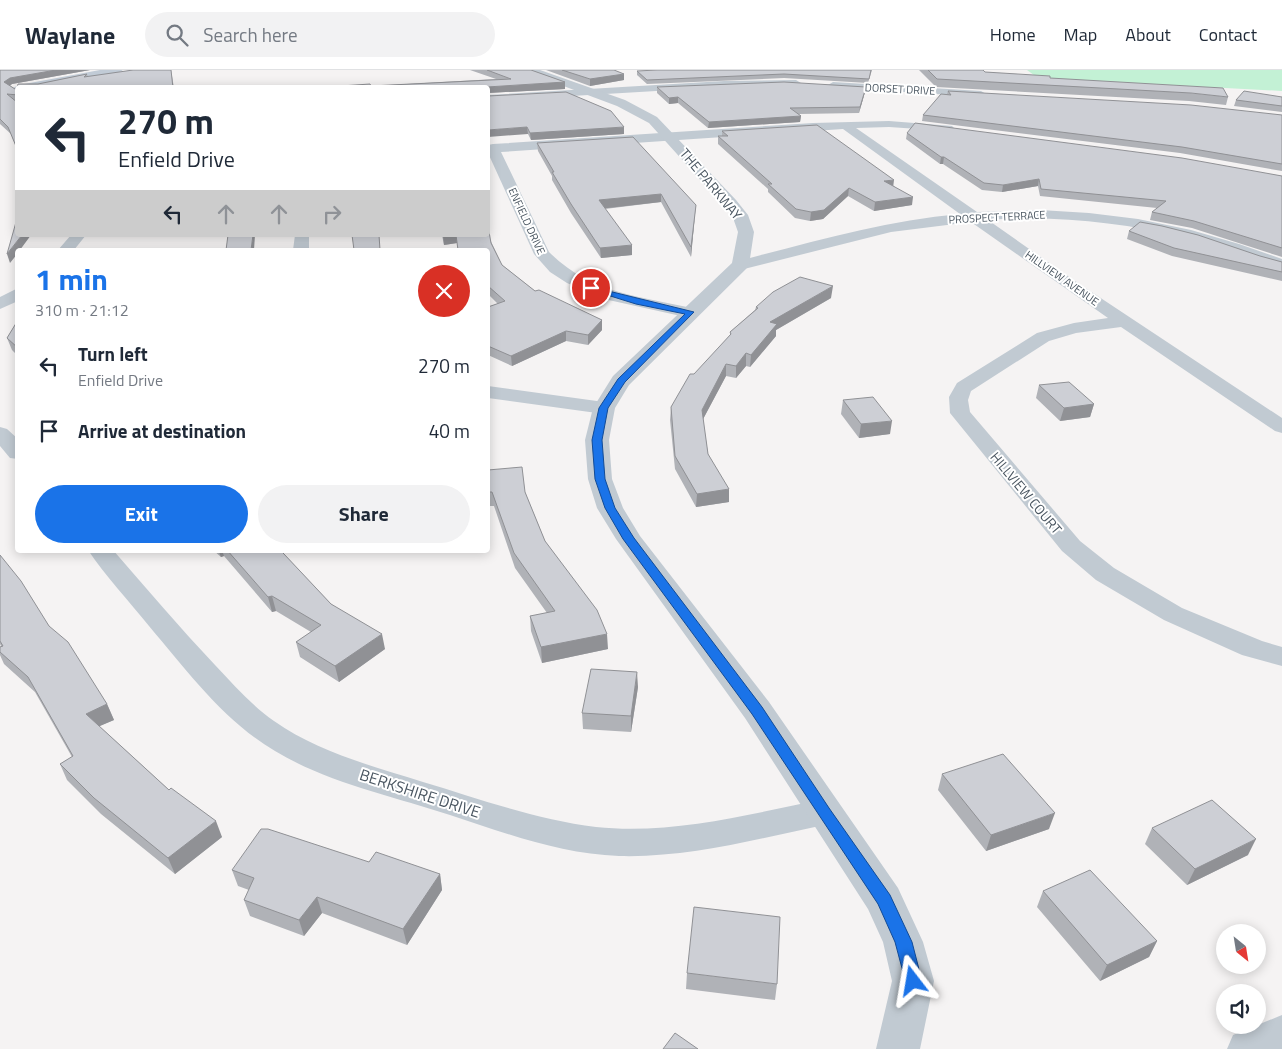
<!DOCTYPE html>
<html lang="en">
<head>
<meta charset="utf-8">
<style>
	:root { --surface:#fff; --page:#f2f2f3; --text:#1f2937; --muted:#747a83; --line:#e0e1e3; --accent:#1a73e8 }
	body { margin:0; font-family:"Titillium Web",sans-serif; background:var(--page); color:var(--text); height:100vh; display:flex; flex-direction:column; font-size:19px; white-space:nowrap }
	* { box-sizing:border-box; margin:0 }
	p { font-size:16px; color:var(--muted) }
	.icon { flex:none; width:28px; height:28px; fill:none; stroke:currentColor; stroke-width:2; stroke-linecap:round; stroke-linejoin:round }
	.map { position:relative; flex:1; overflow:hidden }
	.side { position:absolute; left:15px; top:178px; width:475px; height:305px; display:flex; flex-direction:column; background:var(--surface); border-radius:5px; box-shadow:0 2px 12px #0003 }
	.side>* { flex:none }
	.banner { position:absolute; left:15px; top:15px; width:475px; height:152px; border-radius:5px; box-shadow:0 2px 12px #0003; background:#fff; color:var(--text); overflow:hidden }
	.needle { width:32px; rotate:150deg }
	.tools { position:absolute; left:1216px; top:854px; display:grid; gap:10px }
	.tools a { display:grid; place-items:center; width:50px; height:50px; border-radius:50%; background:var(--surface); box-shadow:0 2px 12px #0003; font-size:25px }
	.pin { position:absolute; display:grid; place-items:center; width:42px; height:42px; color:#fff; margin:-21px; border:2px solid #fff; border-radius:50%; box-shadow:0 1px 5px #0007 }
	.me { position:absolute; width:55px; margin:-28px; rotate:346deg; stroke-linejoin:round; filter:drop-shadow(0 0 4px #0008) }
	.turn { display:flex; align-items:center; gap:18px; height:105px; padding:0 20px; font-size:22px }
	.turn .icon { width:65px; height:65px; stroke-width:2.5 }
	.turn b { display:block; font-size:35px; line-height:42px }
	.lanes { display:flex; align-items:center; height:48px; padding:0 20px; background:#0003; justify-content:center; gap:25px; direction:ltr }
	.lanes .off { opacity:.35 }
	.round { display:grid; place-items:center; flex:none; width:52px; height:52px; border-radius:26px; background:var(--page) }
	.summary { display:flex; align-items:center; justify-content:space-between; height:85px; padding:0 20px }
	h1 { font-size:30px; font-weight:700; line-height:38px; color:var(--accent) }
	.primary-button { display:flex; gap:10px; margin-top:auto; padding:10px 20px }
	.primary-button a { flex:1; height:58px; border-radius:30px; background:var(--accent); color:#fff; font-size:20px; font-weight:700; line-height:58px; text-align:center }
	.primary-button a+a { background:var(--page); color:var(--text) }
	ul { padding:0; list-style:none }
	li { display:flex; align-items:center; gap:15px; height:65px; padding:0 20px }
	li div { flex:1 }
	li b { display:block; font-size:19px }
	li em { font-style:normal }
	header { display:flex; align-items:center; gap:30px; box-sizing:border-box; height:70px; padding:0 25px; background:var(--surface); border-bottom:1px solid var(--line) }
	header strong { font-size:24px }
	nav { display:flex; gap:28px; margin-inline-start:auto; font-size:18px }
	.search { width:350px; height:45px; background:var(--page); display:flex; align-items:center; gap:12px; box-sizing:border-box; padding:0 18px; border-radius:28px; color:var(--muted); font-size:19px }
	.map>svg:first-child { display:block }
</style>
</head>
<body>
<header>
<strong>Waylane</strong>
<div class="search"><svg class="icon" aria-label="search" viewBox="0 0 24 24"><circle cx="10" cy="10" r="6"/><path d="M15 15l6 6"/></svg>Search here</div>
<nav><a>Home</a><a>Map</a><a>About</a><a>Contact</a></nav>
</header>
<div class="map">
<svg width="1282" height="979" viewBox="0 0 1282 979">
	<rect width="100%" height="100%" fill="#f5f3f3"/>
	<path fill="#c3f1d5" d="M1027 0H1282V21L1038 8Z"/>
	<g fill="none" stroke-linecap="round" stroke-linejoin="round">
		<path fill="#c1cad2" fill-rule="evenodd" d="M796 10 801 13 800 15 724 17 488 31V25L724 11Z
			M833 12 981 21 986 24 981 27 829 17 828 15Z
			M889 51 952 56 954 58 948 61 889 57 856 58 977 142 1040 140 1089 143 1138 149 1191 160 1239 174 1282 189V199C1249 191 1217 176 1184 167 1121 152 1052 145 988 150L1072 209 1282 348V363L1275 361 1121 257 1076 263 1049 271 971 321 968 330 970 342 1080 471 1114 498 1182 538 1262 571 1282 577V596L1242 585 1164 550 1096 510 1062 481 950 343 949 327 957 313 1037 263 1074 253 1108 248 971 152 891 162 740 200 734 198 732 195 734 192C809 173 883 151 960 144L843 59 501 82 549 182C592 225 641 226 696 239L699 243 696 247 690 248 604 229 567 213 550 202 534 184 488 83V75L493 74 813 53Z
			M71 165H86L74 180H58Z
			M295 165H309V180H293Z
			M18 218V231L0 239V227Z
			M488 316 604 332 611 334 614 338 611 342 604 344 488 328Z
			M0 357 7 359 18 369V389L10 388 0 376Z
			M88 480H113C147 519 180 558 215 595 234 615 251 635 274 651 318 682 372 696 423 712 480 729 537 750 596 757 672 765 750 744 824 729L836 733 840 742 836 751 824 755C757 769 688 788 619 786 560 784 505 763 450 745 392 726 328 713 275 681 224 651 187 601 149 556 129 531 106 507 88 480Z
			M1282 945V979H1227L1233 965Z"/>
		<path fill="#c1cad2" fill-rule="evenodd" d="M525 0H540L625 30 657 47 736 130 748 145 754 162 749 195 746 199 629 315 615 338 609 370 612 409 623 438 640 466 769 632 898 818 923 872 934 911 920 979H876L892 911 883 872 868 839 745 648 616 469 597 438 588 409 585 370 593 338 613 306 732 193 738 162 732 145 649 53 617 36 526 2Z"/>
		<path fill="#c1cbd6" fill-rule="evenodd" d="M100 0H123L118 3 40 18H18V21L13 18 19 15Z"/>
	</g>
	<path fill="#b0b2b7" d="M0 0H90L12 14 10 16 15 19H17L18 14H38L87 4 88 7 133 0H171L174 18H18V31H16L18 33V81L11 64 0 54Z
		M470 0H531L565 12V19L488 23 371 16 496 9Z
		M546 0H614L624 10 590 16Z
		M872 0 868 13 784 8 647 14 637 5V1Z
		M919 0H983L985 2 1050 8 1228 27 1226 35 1189 31 936 17Z
		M657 17 865 22 859 43 799 44 801 46 800 52 708 58 678 33 669 34 657 23Z
		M948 21 1282 45V101L1180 83 922 51 923 45 947 24Z
		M488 26 624 64 531 70 528 64Z
		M1282 27V42L1234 36 1236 30Z
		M722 61 894 116 912 135 874 141 848 126 823 149 810 151 795 148 768 122V119L718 74V66H722Z
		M907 63 1282 106V187L1192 158 1150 150 1152 142 1157 138 1040 126 1038 116 1002 122 982 120 943 94H940L906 69Z
		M537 73 696 135 695 144 691 187 661 132 605 139 632 185 601 188 571 143 552 110V106L538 81Z
		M1129 161 1260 186 1282 192V211L1172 186 1127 169Z
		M442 165H488L502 195 535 221 602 250V260L588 275 566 271 512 296 488 285V237L498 234 488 224V180L457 173 444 175Z
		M831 228 776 260V266L750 297 746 296 736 308 726 306 703 349 708 384 729 432 696 437 675 399 670 350 671 337 730 265V262L755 240 756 237Z
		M18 250V286L12 280 7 268Z
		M1039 315 1094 334 1090 347 1060 351 1036 328Z
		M843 330 890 364 859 368 841 344Z
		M488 400 525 422 545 471 608 579 542 593 531 561 530 546 547 543 515 498 494 436H488Z
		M213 480H280L331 534 385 579 339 612 300 587 296 572 311 562 276 541 272 542 224 486 221 487Z
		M0 485 49 556 107 634 114 650 99 656 169 720 222 767 175 804 101 744 67 710 60 694 72 687 35 622 4 594 0 585V577L1 576 0 574Z
		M638 617 631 662 583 659 582 643Z
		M942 704 1049 759 986 781 938 720Z
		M1152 758 1248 785 1187 815 1145 774Z
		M369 792 440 804 442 820 407 875 322 843 304 866 250 846 244 830 249 820 238 816 232 800Z
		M1043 821 1157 871 1149 887 1100 911 1037 837Z
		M687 903 777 914 775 930 686 919Z"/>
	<path fill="#909195" d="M56 0H90L12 14 6 18 4 12 10 8Z
		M624 4V10L590 16V9Z
		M565 12V19L488 23V25L487 17Z
		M866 17 865 22 859 43 860 37Z
		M678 27V33L669 34V28Z
		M801 46 800 52 708 58 709 52Z
		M527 57 528 64 488 67V60Z
		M624 57V64L531 70 530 63Z
		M941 87H944L943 94H940Z
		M1039 109 1038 116 1002 122 1003 115Z
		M894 110 893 118 884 111Z
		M849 118 848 126 823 149 810 151 811 142Z
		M661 124V132L599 139V130Z
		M913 127 912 135 874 141 875 132Z
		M696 135 695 144 691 187V177Z
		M22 165H31L20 180H18V183L10 193 7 184Z
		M253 165H255L254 180H251Z
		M456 165 457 173 444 175 443 166Z
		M632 175V185L601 188 600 178Z
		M833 216 831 228 776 260V266L750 297 751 285 770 252Z
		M602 250V260L588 275V265Z
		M566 261V271L512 296 511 286Z
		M746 283V296L736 308V296Z
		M726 294V306L701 353 702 340Z
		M1094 334 1090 347 1060 351 1064 338Z
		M892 351 890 364 859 368 861 354Z
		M729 419V432L696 437 697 424Z
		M218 480H222L224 486 221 487Z
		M272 526 276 541 272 542 268 527Z
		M382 564 385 579 339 612 335 596Z
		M607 564 608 579 542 593 541 577Z
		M637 602 638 617 631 662V646Z
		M107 634 114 650 93 659 86 644Z
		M1055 743 1049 759 986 781 991 765Z
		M216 751 222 767 175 804 168 788Z
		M1256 769 1248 785 1187 815 1195 799Z
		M440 804 442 820 407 875 403 859Z
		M317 827 322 843 304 866 299 850Z
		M1157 871 1149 887 1100 911 1107 895Z"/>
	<path fill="#cdcfd5" stroke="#909195" d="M0 0H56L10 8 4 12 15 19H17L18 14H38L87 4 84 7 133 0H171L173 18H18V25L7 24 18 33V81L8 57 0 49Z
		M487 0H531L565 12 487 17V18H312L370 14 371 16 511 9Z
		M562 0H614L624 4 590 9Z
		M657 0H871L869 9 784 4 647 10 637 1Z
		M928 0H983L985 2 1050 6V8L1223 18 1228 27 1191 23 937 9Z
		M784 12 866 17 860 37 790 38 801 46 709 52 678 27 669 28 657 17Z
		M948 21 1191 35 1282 45V94L1182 77 923 45 941 24 951 25Z
		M1244 21 1282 27V36L1236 30Z
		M566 22 611 41 624 57 530 63 527 57 488 60V26Z
		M915 53 1182 88 1282 106V178L1194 151 1152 142 1166 131 1041 119 1039 109 1003 115 984 113 944 87H941L907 63Z
		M817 55 894 110 884 111 913 127 875 132 849 118 824 140 811 142 796 139 768 114H772L718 66H728L722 61Z
		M633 67 696 135 691 177 661 124 599 130 632 175 600 178 571 134 552 102H554L537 73Z
		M18 145V165H22L7 184Z
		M1140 152 1162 156 1198 165 1260 186 1282 192V202L1174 178 1129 161Z
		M488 156 491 173 502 195 535 221 539 220 602 250 588 265 566 261 511 286 488 276V237L505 231 488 216V180H458L456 165H488Z
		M228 165H253L251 180H226Z
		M352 165H379L380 180H354Z
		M800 207 833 216 770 252 777 254 751 285 746 283 736 296 726 294 702 340 708 384 729 419 697 424 675 386 671 337 690 304H694L731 264 730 262 758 238 756 237 773 222Z
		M18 250V278L7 268Z
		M1069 312 1094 334 1064 338 1039 315Z
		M873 327 892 351 861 354 843 330Z
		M522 397 525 422 545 471 597 540 607 564 541 577 530 546 555 541 514 483 492 422H488V400Z
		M227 480H280L284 484 331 534 382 564 335 596 296 572 321 555 272 526 268 527Z
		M0 485 21 511 49 556 68 572 107 634 86 644 169 720 171 718 216 751 168 788 94 728 60 694 73 686 28 607 0 582V577L3 576 0 571Z
		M591 599 637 602 631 646 582 643Z
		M1003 684 1055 743 991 765 942 704Z
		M1212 730 1256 769 1195 799 1152 758Z
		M261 759H268L369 792 376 782 440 804 403 859 317 827 299 850 244 830 254 808 232 800Z
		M1090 800 1157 871 1107 895 1043 821Z
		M694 837 780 847 777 914 687 903Z
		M675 963 698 979H663Z"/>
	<path fill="#1a73e8" stroke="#114b97" d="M588 216 694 242 625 312 608 338 602 370 605 409 615 438 634 468 762 637 829 738 890 825 912 872 922 911 919 917 913 919 907 917 895 872 878 834 752 644 623 469 605 438 595 409 592 370 599 338 618 309 685 244 636 234 588 219Z"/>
	<g text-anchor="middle" stroke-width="4" stroke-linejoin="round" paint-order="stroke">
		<g font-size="11" fill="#4a5661" stroke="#fff">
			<text transform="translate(900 19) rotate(3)" y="4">DORSET DRIVE</text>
			<text transform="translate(997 147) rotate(-3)" y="4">PROSPECT TERRACE</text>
			<text transform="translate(527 151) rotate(65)" y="4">ENFIELD DRIVE</text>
			<text transform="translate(1062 208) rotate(35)" y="4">HILLVIEW AVENUE</text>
		</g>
		<g font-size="14" fill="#4a5661" stroke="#fff">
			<text transform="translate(711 114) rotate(50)" y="5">THE PARKWAY</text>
			<text transform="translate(1026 423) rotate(50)" y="5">HILLVIEW COURT</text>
		</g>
		<g font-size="16" fill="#4a5661" stroke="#fff">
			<text transform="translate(420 723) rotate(18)" y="6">BERKSHIRE DRIVE</text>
		</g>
	</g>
</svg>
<div class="tools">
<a><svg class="needle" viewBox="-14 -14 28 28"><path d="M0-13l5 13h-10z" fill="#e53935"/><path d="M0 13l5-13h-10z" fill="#747a83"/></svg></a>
<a><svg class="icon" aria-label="sound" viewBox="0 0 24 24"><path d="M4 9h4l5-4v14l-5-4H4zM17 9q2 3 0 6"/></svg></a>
</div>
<div class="pin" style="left:591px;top:218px;background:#d93025"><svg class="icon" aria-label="arrive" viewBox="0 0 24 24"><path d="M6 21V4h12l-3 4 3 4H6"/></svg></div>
<svg class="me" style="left:913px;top:911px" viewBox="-20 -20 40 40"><path d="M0-17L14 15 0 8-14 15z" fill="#1a73e8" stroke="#fff" stroke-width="4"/></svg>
<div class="banner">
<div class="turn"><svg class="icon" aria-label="left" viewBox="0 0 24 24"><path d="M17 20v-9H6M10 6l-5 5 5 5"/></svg><div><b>270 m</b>Enfield Drive</div></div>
<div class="lanes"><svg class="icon" aria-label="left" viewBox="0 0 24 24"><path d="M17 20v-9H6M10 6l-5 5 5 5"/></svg><svg class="icon off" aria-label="ahead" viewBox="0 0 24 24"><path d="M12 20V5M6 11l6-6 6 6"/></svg><svg class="icon off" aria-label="ahead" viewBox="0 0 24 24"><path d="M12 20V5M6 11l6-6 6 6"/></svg><svg class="icon off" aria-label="right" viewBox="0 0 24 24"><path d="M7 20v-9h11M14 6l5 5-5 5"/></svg></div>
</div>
<section class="side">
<div class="summary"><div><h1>1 min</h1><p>310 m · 21:12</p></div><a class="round" style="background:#d93025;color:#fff"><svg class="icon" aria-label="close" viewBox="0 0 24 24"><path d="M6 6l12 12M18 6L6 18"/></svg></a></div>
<ul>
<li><svg class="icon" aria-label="left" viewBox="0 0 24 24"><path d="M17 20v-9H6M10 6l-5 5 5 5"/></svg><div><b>Turn left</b><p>Enfield Drive</p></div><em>270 m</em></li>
<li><svg class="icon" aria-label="arrive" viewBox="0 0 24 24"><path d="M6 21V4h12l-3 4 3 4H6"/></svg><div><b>Arrive at destination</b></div><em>40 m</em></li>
</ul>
<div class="primary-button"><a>Exit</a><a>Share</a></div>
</section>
</div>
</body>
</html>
